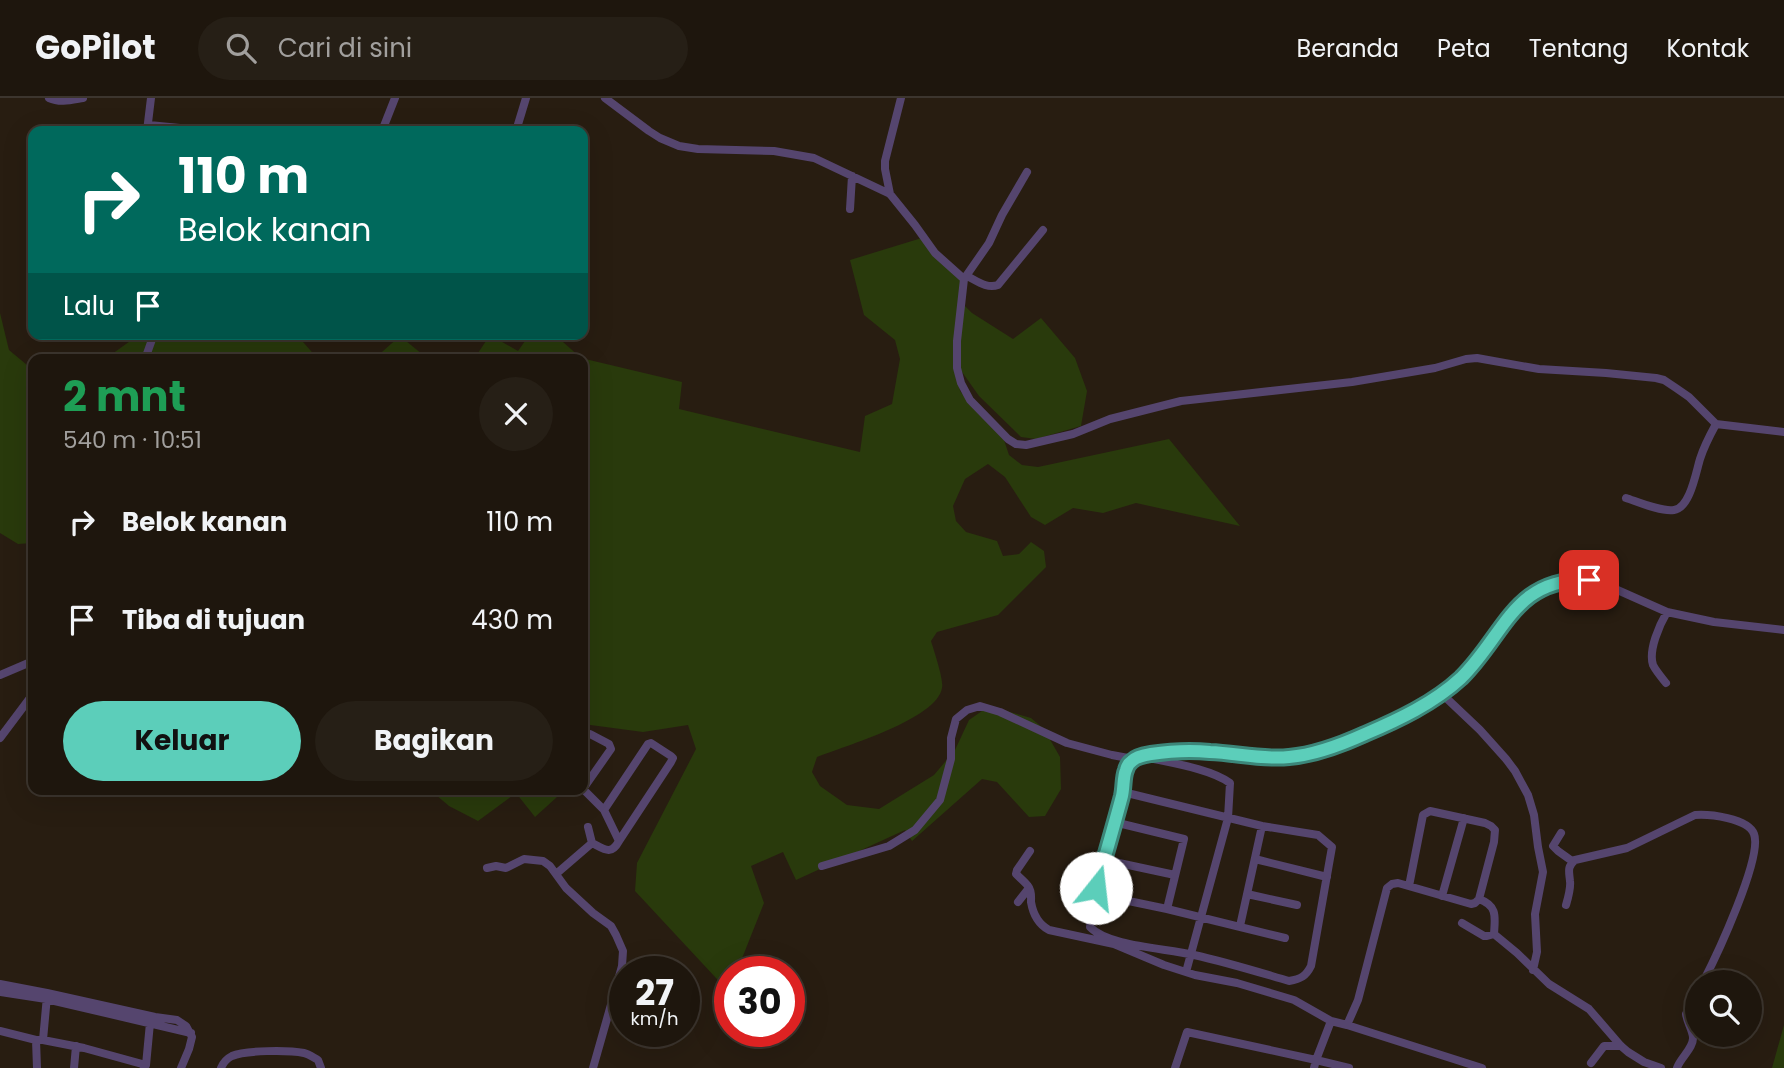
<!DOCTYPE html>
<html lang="id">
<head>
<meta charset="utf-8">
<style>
	:root { --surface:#1e160d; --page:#261f16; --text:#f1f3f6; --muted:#a19f9d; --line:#3c352e; --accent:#5cceba }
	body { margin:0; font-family:Poppins,sans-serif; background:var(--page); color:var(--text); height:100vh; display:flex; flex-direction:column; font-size:26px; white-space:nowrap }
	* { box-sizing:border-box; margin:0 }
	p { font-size:23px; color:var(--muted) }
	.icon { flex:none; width:38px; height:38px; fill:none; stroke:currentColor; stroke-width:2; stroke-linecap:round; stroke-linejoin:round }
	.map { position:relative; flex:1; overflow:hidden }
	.sheet { position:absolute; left:28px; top:256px; width:560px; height:441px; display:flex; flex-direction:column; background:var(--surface); border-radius:14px; box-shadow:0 7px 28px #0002,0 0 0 2px var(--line) }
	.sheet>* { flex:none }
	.hud { position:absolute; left:28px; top:28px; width:560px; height:214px; border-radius:14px; box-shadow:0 7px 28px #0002,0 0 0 2px var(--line); background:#00695c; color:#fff; overflow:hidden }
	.fabs { position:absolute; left:1685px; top:872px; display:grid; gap:14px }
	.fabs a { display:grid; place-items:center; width:77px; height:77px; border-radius:50%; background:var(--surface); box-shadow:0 7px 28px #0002,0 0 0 2px var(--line); font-size:35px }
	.speed { position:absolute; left:609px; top:858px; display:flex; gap:14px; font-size:35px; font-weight:700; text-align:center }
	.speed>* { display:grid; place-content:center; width:91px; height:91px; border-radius:50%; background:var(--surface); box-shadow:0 7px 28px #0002,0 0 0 2px var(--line); line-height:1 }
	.speed small { font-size:18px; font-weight:400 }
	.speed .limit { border:10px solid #d22; background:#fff; color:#111 }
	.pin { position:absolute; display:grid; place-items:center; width:60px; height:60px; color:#fff; margin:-30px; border-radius:14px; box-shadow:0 4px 10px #0006 }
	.me { position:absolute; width:77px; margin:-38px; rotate:16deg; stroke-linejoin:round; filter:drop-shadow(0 0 5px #0008) }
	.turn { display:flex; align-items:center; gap:24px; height:147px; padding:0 35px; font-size:32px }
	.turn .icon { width:91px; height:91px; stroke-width:2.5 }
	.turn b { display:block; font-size:49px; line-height:60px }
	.then { display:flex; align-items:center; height:66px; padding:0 35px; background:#0003; gap:14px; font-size:26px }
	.round { display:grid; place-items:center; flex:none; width:74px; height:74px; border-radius:37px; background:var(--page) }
	.overview { display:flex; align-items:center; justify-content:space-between; height:119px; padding:0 35px }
	h1 { font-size:42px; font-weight:700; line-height:52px; color:#1e9e55 }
	.primary-button { display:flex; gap:14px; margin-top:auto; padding:14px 35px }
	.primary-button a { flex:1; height:80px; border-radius:42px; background:var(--accent); color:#111; font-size:28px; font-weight:700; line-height:80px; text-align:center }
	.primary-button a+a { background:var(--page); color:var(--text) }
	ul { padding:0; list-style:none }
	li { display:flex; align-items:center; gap:21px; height:98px; padding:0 35px }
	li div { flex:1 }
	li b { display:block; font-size:26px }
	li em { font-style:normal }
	header { display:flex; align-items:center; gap:42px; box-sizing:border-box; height:98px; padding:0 35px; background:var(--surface); border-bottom:2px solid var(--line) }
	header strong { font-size:33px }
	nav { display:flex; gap:38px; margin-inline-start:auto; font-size:24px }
	.search { width:490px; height:63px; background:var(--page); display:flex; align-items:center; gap:18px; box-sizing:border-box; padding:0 24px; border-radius:38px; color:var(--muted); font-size:26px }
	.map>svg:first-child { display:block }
</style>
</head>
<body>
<header>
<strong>GoPilot</strong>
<div class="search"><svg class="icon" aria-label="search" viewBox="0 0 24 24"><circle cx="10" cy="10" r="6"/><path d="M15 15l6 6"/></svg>Cari di sini</div>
<nav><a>Beranda</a><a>Peta</a><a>Tentang</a><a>Kontak</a></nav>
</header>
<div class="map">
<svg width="1784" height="970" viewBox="0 0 1784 970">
	<rect width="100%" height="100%" fill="#281d11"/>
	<path fill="#293a0c" d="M925 139 963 182 962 205 972 215 1013 241 1041 220 1075 260 1087 293 1081 328 1036 341 1021 339 979 298 955 264 960 293 1004 342 1009 357 1022 367 1038 369 1169 341 1240 428 1136 405 1103 415 1073 410 1045 427 1031 419 1005 379 988 366 965 381 953 408 956 423 966 434 997 443 1003 458 1019 456 1031 444 1044 453 1046 469 998 517 937 534 931 543C934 553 944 582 942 590 937 621 845 648 817 659L812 674 820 688 847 707 879 711 934 677 955 652 969 622 982 613 999 611 1031 620 1044 631 1060 659 1061 691 1045 718 1029 719 997 684 982 681 912 743 905 732 796 782 783 754 751 768 764 805 737 873H730L729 894 635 793 637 765 696 651 688 627 643 634 583 626V261H474L490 237 518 253 530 236H554L581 260 682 284 679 311 860 354 865 318 892 306 900 261 895 242 864 217 850 162Z
		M0 215 9 252 33 272V445L18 446 0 435Z
		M140 236H296L318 261H105Z
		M400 238 428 261H374Z
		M429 691H558L557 699 535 719 516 695 478 723 449 708Z
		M1784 927V970H1772Z"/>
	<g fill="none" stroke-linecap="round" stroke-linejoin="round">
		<path stroke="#55456e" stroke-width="8" d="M49 0C60 5 71 2 83 0
			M605 0 649 33 660 40 679 48 698 51 774 53 814 60 890 96 915 127 935 155 964 181 957 243V270L961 285 970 302 1008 341 1016 346 1026 347 1073 336 1110 321 1181 303 1352 284 1435 270 1466 261 1477 260 1539 271 1606 275 1656 280 1664 282 1676 290 1689 299 1716 326 1784 334
			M149 27 190 31
			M147 33 151 0
			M382 33 395 0
			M516 33 526 0
			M890 96 885 71V63L901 0
			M850 111 852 78
			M967 178C977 183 987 191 998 187L1043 132
			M964 181 989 145 1002 117 1027 74
			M145 261 154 236
			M1626 400C1638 404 1661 414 1674 412 1690 410 1696 374 1700 361 1704 348 1710 337 1716 326
			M0 577 33 563
			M1666 585C1662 580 1656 573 1653 567 1648 552 1660 526 1667 514
			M1442 596 1480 632 1506 661 1515 673 1528 697 1534 717 1538 749 1543 774 1535 816 1537 854 1533 872
			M583 638 590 636 609 646 611 651 583 691
			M0 640 33 596
			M583 691 604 712 619 743 671 664 673 660 671 658 651 645 648 646 604 712
			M1123 694 1262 728 1318 737 1332 749 1311 868C1306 878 1301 881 1289 883 1258 874 1226 864 1194 857 1167 850 1109 849 1090 829L1096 790 1123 694 1126 672 1132 662 1140 658C1165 664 1210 670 1230 685L1228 720 1186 874
			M1114 724 1184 741 1167 811
			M588 729 592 745C604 751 611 758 619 743
			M1561 735 1553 748 1558 753 1572 763
			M1030 753 1017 772 1016 776C1020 780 1025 784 1028 788 1032 793 1031 799 1031 804 1033 816 1038 826 1049 832L1114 846 1164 867 1195 877 1237 885 1294 902 1331 923 1347 927 1482 970
			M1255 761 1327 779
			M1105 762 1175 777
			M822 768 889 748 915 732 940 702 951 661V640L956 621 967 612 980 608 1000 614 1067 645 1112 657 1128 660 1171 653 1210 654 1239 657 1289 659 1340 646 1358 640 1442 596 1462 579 1474 564 1516 509 1532 497 1546 490 1564 484 1577 482 1604 486 1667 514 1714 524 1784 532
			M487 770 496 768 506 770 524 761 543 763 550 768 566 790 593 815 611 828 616 837 623 853 622 868 593 970
			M556 776 592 745
			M1095 796 1167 811 1285 840
			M1247 796 1297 807
			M1442 798 1464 720
			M1479 801C1498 808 1495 819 1494 836
			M1018 804 1029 790
			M1566 807C1568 800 1571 790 1570 783 1569 773 1567 769 1575 762L1627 750 1695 717C1709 716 1748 720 1754 736 1763 759 1716 859 1703 884
			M1462 825 1484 838H1487L1494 836 1517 855 1549 886 1589 911 1621 948 1628 954 1644 964 1661 970
			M1240 828 1262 728
			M0 886 47 895 155 919 177 922 186 928 192 939 189 951 181 970
			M0 894 46 901 191 935
			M1347 927 1358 902 1387 790 1392 786 1398 785 1471 806 1475 805 1479 801 1494 744 1495 732 1491 728 1485 725 1430 713 1423 717 1409 788
			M0 933 36 942H43L84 950 146 967
			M36 942 37 970
			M43 942 47 898
			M1591 965 1604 948H1621
			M74 970 76 948
			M144 970 146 967 150 925
			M221 970C223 965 226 961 232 958 245 952 289 952 304 955 309 956 314 960 318 962L321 970
			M1175 970 1187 934 1316 962 1331 923
			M1314 970 1316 962 1349 970
			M1677 970C1680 960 1694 950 1693 939 1692 931 1687 924 1686 916L1698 895"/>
	</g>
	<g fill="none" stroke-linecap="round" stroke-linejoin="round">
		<g stroke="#3c8679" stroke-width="18">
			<path id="route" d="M1096 790C1105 759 1114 728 1122 698 1124 689 1123 679 1126 672 1127 668 1129 665 1132 663 1137 658 1145 657 1151 656 1171 653 1190 652 1210 654 1236 655 1263 662 1289 659 1313 657 1343 646 1365 636 1398 622 1434 605 1461 580 1505 537 1514 479 1589 482"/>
		</g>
		<use href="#route" stroke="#5cceba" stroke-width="12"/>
	</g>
</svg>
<div class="fabs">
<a><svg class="icon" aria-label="search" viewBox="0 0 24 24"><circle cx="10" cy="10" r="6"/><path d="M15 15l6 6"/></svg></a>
</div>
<div class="speed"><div>27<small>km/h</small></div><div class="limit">30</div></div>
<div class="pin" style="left:1589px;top:482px;background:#d93025"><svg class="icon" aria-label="arrive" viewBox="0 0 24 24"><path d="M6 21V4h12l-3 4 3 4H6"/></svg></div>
<svg class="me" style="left:1096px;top:790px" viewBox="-20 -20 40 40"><circle r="19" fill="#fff"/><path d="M0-13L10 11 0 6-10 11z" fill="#5cceba"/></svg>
<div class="hud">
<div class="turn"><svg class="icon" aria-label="right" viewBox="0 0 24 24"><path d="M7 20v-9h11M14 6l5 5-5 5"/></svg><div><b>110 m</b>Belok kanan</div></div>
<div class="then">Lalu<svg class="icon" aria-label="arrive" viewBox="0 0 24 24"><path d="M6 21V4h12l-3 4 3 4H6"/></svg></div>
</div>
<section class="sheet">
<div class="overview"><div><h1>2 mnt</h1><p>540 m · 10:51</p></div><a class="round"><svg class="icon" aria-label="close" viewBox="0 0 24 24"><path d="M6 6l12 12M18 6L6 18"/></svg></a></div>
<ul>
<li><svg class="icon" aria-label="right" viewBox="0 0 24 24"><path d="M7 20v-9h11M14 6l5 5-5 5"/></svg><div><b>Belok kanan</b></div><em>110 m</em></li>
<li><svg class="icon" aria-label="arrive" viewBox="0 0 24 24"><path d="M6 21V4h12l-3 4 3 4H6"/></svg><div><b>Tiba di tujuan</b></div><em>430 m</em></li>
</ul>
<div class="primary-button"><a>Keluar</a><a>Bagikan</a></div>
</section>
</div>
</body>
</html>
